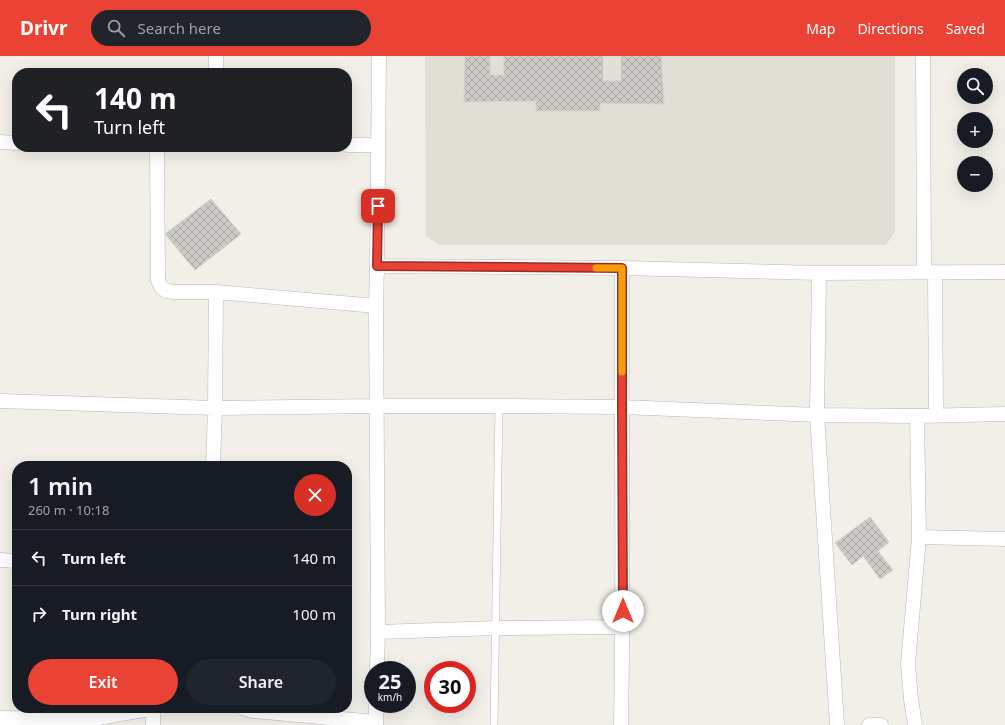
<!DOCTYPE html>
<html lang="en">
<head>
<meta charset="utf-8">
<style>
	:root { --surface:#171b24; --page:#20242c; --text:#f1f3f6; --muted:#9ea1a6; --line:#363941; --accent:#ea4335 }
	body { margin:0; font-family:"Noto Sans",sans-serif; background:var(--page); color:var(--text); height:100vh; display:flex; flex-direction:column; font-size:15px; white-space:nowrap }
	* { box-sizing:border-box; margin:0 }
	p { font-size:13px; color:var(--muted) }
	.icon { flex:none; width:22px; height:22px; fill:none; stroke:currentColor; stroke-width:2; stroke-linecap:round; stroke-linejoin:round }
	.map { position:relative; flex:1; overflow:hidden }
	.sheet { position:absolute; left:12px; top:405px; width:340px; height:252px; display:flex; flex-direction:column; background:var(--surface); border-radius:16px; box-shadow:0 4px 16px #0002 }
	.sheet>* { flex:none }
	.banner { position:absolute; left:12px; top:12px; width:340px; height:84px; border-radius:16px; box-shadow:0 4px 16px #0002; background:#202124; color:#fff; overflow:hidden }
	.buttons { position:absolute; left:957px; top:12px; display:grid; gap:8px }
	.buttons a { display:grid; place-items:center; width:36px; height:36px; border-radius:50%; background:var(--surface); box-shadow:0 4px 16px #0002; font-size:20px }
	.speed { position:absolute; left:364px; top:605px; display:flex; gap:8px; font-size:20px; font-weight:700; text-align:center }
	.speed>* { display:grid; place-content:center; width:52px; height:52px; border-radius:50%; background:var(--surface); box-shadow:0 4px 16px #0002; line-height:1 }
	.speed small { font-size:10px; font-weight:400 }
	.speed .limit { border:6px solid #d22; background:#fff; color:#111 }
	.pin { position:absolute; display:grid; place-items:center; width:34px; height:34px; color:#fff; margin:-17px; border-radius:8px; box-shadow:0 2px 6px #0006 }
	.me { position:absolute; width:44px; margin:-22px; rotate:0deg; stroke-linejoin:round; filter:drop-shadow(0 0 3px #0008) }
	.turn { display:flex; align-items:center; gap:14px; height:84px; padding:0 16px; font-size:18px }
	.turn .icon { width:52px; height:52px; stroke-width:2.5 }
	.turn b { display:block; font-size:28px; line-height:34px }
	.round { display:grid; place-items:center; flex:none; width:42px; height:42px; border-radius:21px; background:var(--page) }
	.summary { display:flex; align-items:center; justify-content:space-between; height:68px; padding:0 16px }
	h1 { font-size:24px; font-weight:600; line-height:30px }
	.cta { display:flex; gap:8px; margin-top:auto; padding:8px 16px }
	.cta a { flex:1; height:46px; border-radius:24px; background:var(--accent); color:#fff; font-size:16px; font-weight:600; line-height:46px; text-align:center }
	.cta a+a { background:var(--page); color:var(--text) }
	ul { padding:0; list-style:none }
	li { display:flex; align-items:center; gap:12px; height:56px; padding:0 16px; border-top:1px solid var(--line) }
	li div { flex:1 }
	li b { display:block; font-size:15px }
	li em { font-style:normal }
	header { display:flex; align-items:center; gap:24px; box-sizing:border-box; height:56px; padding:0 20px; background:var(--accent); color:#fff }
	header strong { font-size:19px }
	nav { display:flex; gap:22px; margin-inline-start:auto; font-size:14px }
	.search { width:280px; height:36px; background:var(--page); display:flex; align-items:center; gap:10px; box-sizing:border-box; padding:0 14px; border-radius:22px; color:var(--muted); font-size:15px }
	.map>svg:first-child { display:block }
</style>
</head>
<body>
<header>
<strong>Drivr</strong>
<div class="search"><svg class="icon" aria-label="search" viewBox="0 0 24 24"><circle cx="10" cy="10" r="6"/><path d="M15 15l6 6"/></svg>Search here</div>
<nav><a>Map</a><a>Directions</a><a>Saved</a></nav>
</header>
<div class="map">
<svg width="1005" height="669" viewBox="0 0 1005 669">
	<defs>
		<pattern id="building-cross-hatch" width="8" height="8" patternUnits="userSpaceOnUse"><rect width="8" height="8" fill="#cccac5"/><path d="M0 0l8 8M0 8l8-8" fill="none" stroke="#a9a8a4"/></pattern>
	</defs>
	<rect width="100%" height="100%" fill="#f1efe8"/>
	<path fill="#e1ded6" d="M425 0H895V176L886 189H439L426 180Z"/>
	<path fill="url(#building-cross-hatch)" stroke="#d6d1c6" d="M465 0H490V19H504V0H603V25H621V0H661L664 48 600 47V55H536V45L464 46Z
		M211 143 241 178 195 214 165 178Z
		M870 461 889 486 878 495 893 514 880 523 863 500 852 509 835 487Z"/>
	<g fill="none" stroke-linecap="round" stroke-linejoin="round">
		<g stroke="#b5b8bc" stroke-width="8">
			<path id="service" d="M494 669 499 350"/>
		</g>
		<g stroke="#b5b8bc" stroke-width="15">
			<path id="minor" d="M216 0V17
				M923 0 924 216
				M0 86 17 87
				M347 89H378
				M157 91 158 224 161 231 166 235 174 236H216L376 250
				M377 210 622 212 819 217 1005 216
				M935 216 936 360
				M819 217 817 359 837 669
				M0 345 215 352 377 350H499L621 351 817 359 917 360 1005 358
				M213 410 215 352 216 236
				M919 481 1005 483
				M0 504 17 505
				M378 576 496 572 623 571
				M377 614 378 576 376 250 377 210 379 0
				M242 652 253 655 375 666
				M0 662 93 663 155 652
				M153 669V652
				M376 669V648
				M621 669C624 517 621 365 622 212
				M869 669H881
				M915 669 911 643 908 608 919 481 917 360"/>
		</g>
		<use href="#service" stroke="#fff" stroke-width="7"/>
		<use href="#minor" stroke="#fff" stroke-width="14"/>
	</g>
	<g fill="none" stroke-linecap="round" stroke-linejoin="round">
		<g stroke="#982c22" stroke-width="10">
			<path id="route" d="M378 150 377 210 622 212V351L623 555"/>
		</g>
		<use href="#route" stroke="#ea4335" stroke-width="7"/>
		<path stroke="#f59e0b" stroke-width="7" d="M596 212H622V316"/>
	</g>
</svg>
<div class="buttons">
<a><svg class="icon" aria-label="search" viewBox="0 0 24 24"><circle cx="10" cy="10" r="6"/><path d="M15 15l6 6"/></svg></a>
<a>+</a>
<a>−</a>
</div>
<div class="speed"><div>25<small>km/h</small></div><div class="limit">30</div></div>
<div class="pin" style="left:378px;top:150px;background:#d93025"><svg class="icon" aria-label="arrive" viewBox="0 0 24 24"><path d="M6 21V4h12l-3 4 3 4H6"/></svg></div>
<svg class="me" style="left:623px;top:555px" viewBox="-20 -20 40 40"><circle r="19" fill="#fff"/><path d="M0-13L10 11 0 6-10 11z" fill="#ea4335"/></svg>
<div class="banner">
<div class="turn"><svg class="icon" aria-label="left" viewBox="0 0 24 24"><path d="M17 20v-9H6M10 6l-5 5 5 5"/></svg><div><b>140 m</b>Turn left</div></div>
</div>
<section class="sheet">
<div class="summary"><div><h1>1 min</h1><p>260 m · 10:18</p></div><a class="round" style="background:#d93025;color:#fff"><svg class="icon" aria-label="close" viewBox="0 0 24 24"><path d="M6 6l12 12M18 6L6 18"/></svg></a></div>
<ul>
<li><svg class="icon" aria-label="left" viewBox="0 0 24 24"><path d="M17 20v-9H6M10 6l-5 5 5 5"/></svg><div><b>Turn left</b></div><em>140 m</em></li>
<li><svg class="icon" aria-label="right" viewBox="0 0 24 24"><path d="M7 20v-9h11M14 6l5 5-5 5"/></svg><div><b>Turn right</b></div><em>100 m</em></li>
</ul>
<div class="cta"><a>Exit</a><a>Share</a></div>
</section>
</div>
</body>
</html>
